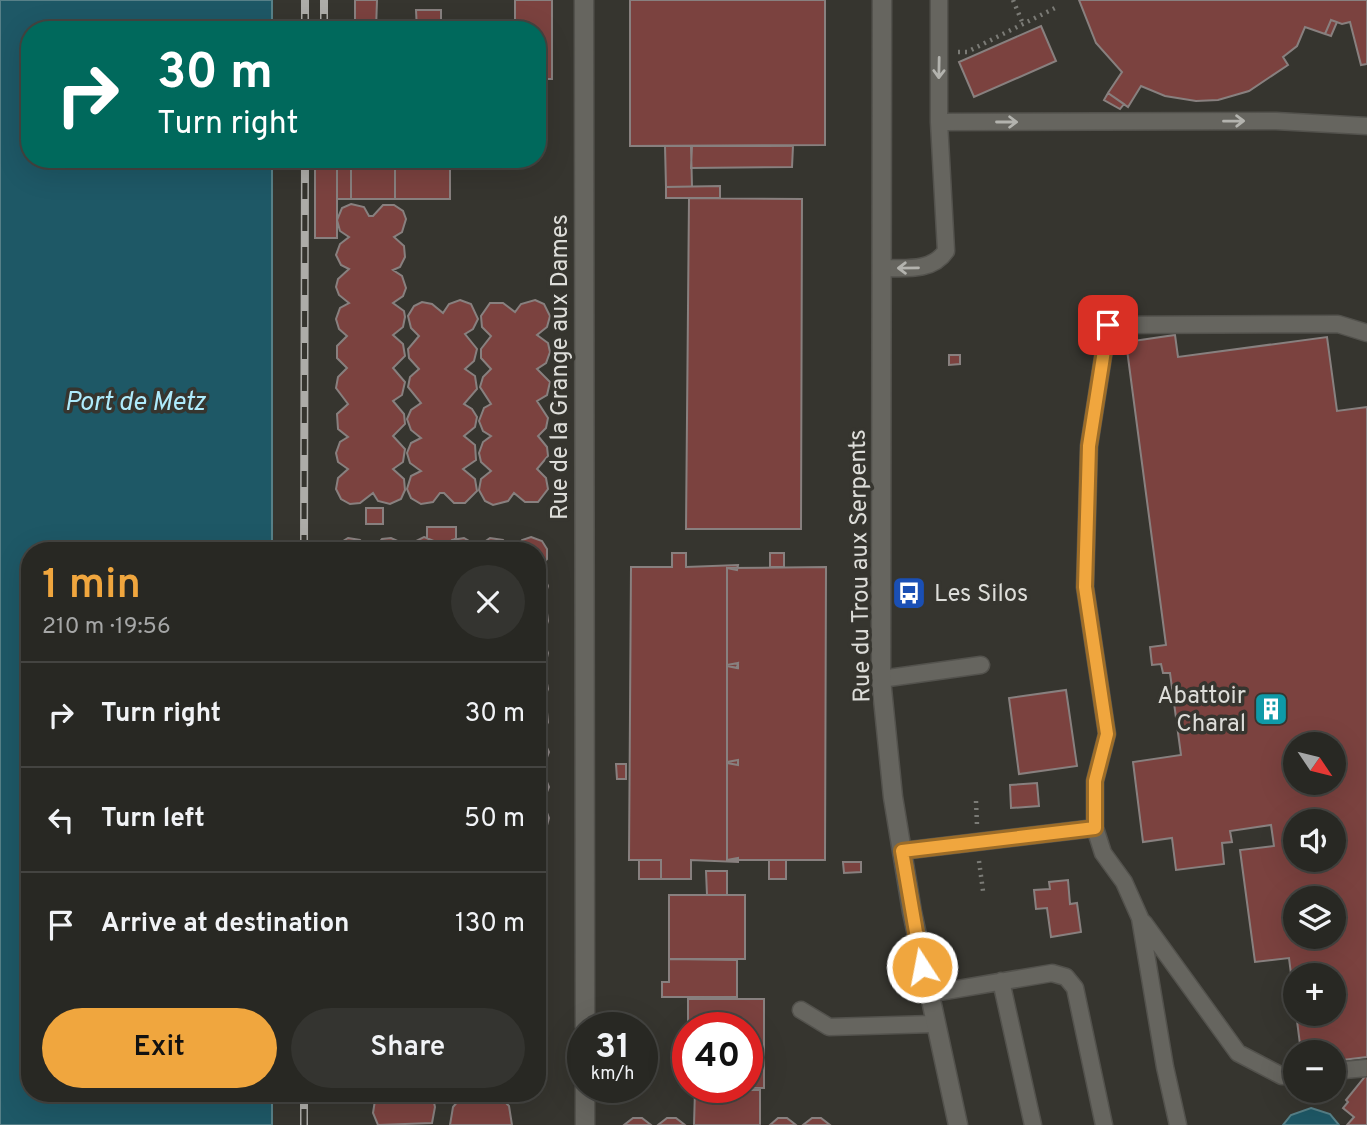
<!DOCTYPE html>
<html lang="en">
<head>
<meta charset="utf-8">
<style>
	:root { --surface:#282823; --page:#343430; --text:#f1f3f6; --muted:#a5a6a6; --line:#444441; --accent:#f0a63e }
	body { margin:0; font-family:Overpass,sans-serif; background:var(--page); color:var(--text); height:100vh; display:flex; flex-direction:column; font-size:26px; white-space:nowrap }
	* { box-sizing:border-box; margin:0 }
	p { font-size:23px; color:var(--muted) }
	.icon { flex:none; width:38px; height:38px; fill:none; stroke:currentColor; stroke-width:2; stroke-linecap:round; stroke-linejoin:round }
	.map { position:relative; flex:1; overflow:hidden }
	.side { position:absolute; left:21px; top:542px; width:525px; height:560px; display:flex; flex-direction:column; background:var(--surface); border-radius:28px; box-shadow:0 7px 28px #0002,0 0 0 2px var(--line) }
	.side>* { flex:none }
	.guide { position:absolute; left:21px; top:21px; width:525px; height:147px; border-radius:28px; box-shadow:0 7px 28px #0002,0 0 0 2px var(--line); background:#00695c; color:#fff; overflow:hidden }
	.needle { width:46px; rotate:125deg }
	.tools { position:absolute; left:1283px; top:732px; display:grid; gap:14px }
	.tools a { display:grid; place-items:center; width:63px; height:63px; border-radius:50%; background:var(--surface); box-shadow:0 7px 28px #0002,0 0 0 2px var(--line); font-size:35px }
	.speed { position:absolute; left:567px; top:1012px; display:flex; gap:14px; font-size:35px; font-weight:700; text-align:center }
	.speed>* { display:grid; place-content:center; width:91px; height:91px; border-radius:50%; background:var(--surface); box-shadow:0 7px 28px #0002,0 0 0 2px var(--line); line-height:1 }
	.speed small { font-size:18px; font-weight:400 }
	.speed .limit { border:10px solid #d22; background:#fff; color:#111 }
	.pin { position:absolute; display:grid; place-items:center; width:60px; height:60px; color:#fff; margin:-30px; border-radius:14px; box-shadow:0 4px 10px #0006 }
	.me { position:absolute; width:77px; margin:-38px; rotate:349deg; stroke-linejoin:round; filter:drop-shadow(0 0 5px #0008) }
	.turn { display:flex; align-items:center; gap:24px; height:147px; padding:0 21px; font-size:32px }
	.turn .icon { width:91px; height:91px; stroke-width:2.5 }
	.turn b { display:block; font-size:49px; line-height:60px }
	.round { display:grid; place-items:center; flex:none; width:74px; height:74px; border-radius:37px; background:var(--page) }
	.head { display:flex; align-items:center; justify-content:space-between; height:119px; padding:0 21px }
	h1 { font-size:42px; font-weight:600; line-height:52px; color:var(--accent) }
	.button { display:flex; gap:14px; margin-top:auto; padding:14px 21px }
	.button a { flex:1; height:80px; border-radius:42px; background:var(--accent); color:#111; font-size:28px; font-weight:600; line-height:80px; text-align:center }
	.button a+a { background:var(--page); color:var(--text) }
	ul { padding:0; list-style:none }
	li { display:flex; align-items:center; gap:21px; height:105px; padding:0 21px; border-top:2px solid var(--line) }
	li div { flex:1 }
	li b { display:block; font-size:26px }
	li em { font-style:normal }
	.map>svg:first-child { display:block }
</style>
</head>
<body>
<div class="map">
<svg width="1367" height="1125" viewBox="0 0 1367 1125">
	<rect width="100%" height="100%" fill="#36352f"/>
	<path fill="#1e5866" stroke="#578088" stroke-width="2" d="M0 0H272V30H30V159H272V551H30V1094H272V1125H0Z
		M1311 1108 1330 1114 1339 1125H1283L1291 1115Z"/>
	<path fill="#7b423f" stroke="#88807f" stroke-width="2" fill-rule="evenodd" d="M355 0H377L376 30H355Z
		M515 0H552V79H537V30H515Z
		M630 0H825V145L630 146Z
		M1079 0H1367V64L1361 65 1350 22 1342 24 1331 20 1325 34 1305 27 1297 46 1283 57 1288 65 1249 91 1218 100 1196 101 1165 96 1141 86 1128 107 1108 93 1122 72 1096 43Z
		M416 10H441V30H417Z
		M1331 20 1337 22 1331 36 1325 34Z
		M1041 26 1056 61 974 97 959 62Z
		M1108 93 1124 104 1120 109 1104 100Z
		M665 146H691L692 187H666Z
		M692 146H793L792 167 691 168Z
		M315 159H337V238H315Z
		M337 159H351V199H337Z
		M351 159H395V199H351Z
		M395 159H450V199H395Z
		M720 186V198H666V187Z
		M689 198 802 199 801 529H686Z
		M351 204 364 207 369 216H373L383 205H394L403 211 406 219 402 232 394 237 404 246 405 257 400 267 393 270 402 276 406 288 403 296 393 303 404 311 405 317 403 327 393 335 403 344 405 356 393 368 405 382 402 395 393 401 404 414 405 424 393 436 405 449 403 462 393 469 404 479 405 490 401 499 390 504 378 501 373 493 360 503 350 504 341 499 336 489 338 478 348 469 338 462 336 453 340 442 348 437 338 429 337 414 348 404 336 388 338 377 347 368 337 358V346L347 336 339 329 336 319 340 308 349 303 339 295 336 287 338 279 349 269 341 265 336 255 340 244 349 237 340 231 337 220 342 208Z
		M460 300 471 304 478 319 473 329 465 334 477 349 474 361 465 369 475 376 477 389 464 404 472 409 477 417 475 427 464 436 475 445 476 460 463 469 475 479 477 491 465 503H454L444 493H440L433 502 421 504 411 498 407 489 411 476 421 471 410 463 407 453 411 443 421 438 411 430 407 419 411 410 421 403 408 387 410 377 419 369 409 358 408 349 419 336 411 328 408 316 414 306 422 302 432 304 443 313 449 304Z
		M535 300 544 304 550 316 547 327 537 335 548 343 550 352 546 363 537 369 550 382 547 395 537 401 548 418 546 428 538 436 547 447 548 456 537 469 546 478 548 489 538 502H525L514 493 508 501 493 505 485 501 479 490 481 479 491 471 481 462 479 453 483 442 491 436 483 431 479 421 484 408 491 404 480 387 483 377 491 369 481 358V349L491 336 482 327 481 316 490 303H503L515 312 521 304Z
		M1175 335 1178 357 1327 337 1337 411 1367 407V1057L1334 1061V1052H1301L1296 1013H1334V975H1295V1005L1289 958 1255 962 1240 850 1274 846 1271 825 1230 831 1232 842 1222 843 1224 864 1176 870 1172 838 1143 842 1133 762 1181 755 1170 673H1163L1161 664 1152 665 1150 647 1166 645 1126 342ZM1295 744H1334V782H1295ZM1295 821H1334V859H1295ZM1295 898H1334V936H1295Z
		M949 355H960V364L949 365Z
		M366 508H383V524H366Z
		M427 527H456V538L440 550 427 538Z
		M424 537 434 541 440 550H444L452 540 464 538 474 544 476 551H407L412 543Z
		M531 537 542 541 547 549V559L537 569V551H479L483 543 490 538 503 540 511 550H515L522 540Z
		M348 538 360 540 368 550H373L382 539 391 538 400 542 405 551H336L340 543Z
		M672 553H686V567L738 565 737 570 727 568V665L738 663V668L727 666V762L738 760V765L727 763V860L738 858V862L691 860V879H661V860H629L631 567H672Z
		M770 553H784V567H770Z
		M826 567 825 860H727V763L738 765V760L727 762V666L737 668 738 663 727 665V568Z
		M537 572 544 576 548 586 544 598 537 602Z
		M537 605 547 613 548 621 545 630 537 636Z
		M537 638 544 642 548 653 546 662 537 669Z
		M537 671 546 678 548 689 545 697 537 702Z
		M1066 690 1077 766 1019 774 1009 698Z
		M537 705 547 712 548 722 544 731 537 736Z
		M537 738 544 741 549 752 545 763 537 769Z
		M616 764H626V779H617Z
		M537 771 545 777 549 787 545 797 537 802Z
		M1037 783 1039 806 1011 808 1010 785Z
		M537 804 546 810 549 818 546 829 537 836Z
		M639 860H661V879H639Z
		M769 860H786V879H769Z
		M843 862H861V872L844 873Z
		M706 871H727V895H707Z
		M1068 880 1070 904 1077 903 1081 932 1051 937 1047 908 1036 909 1034 890 1050 889 1049 882Z
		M669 895H745V959H669Z
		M669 959 737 960V997H662V982H669Z
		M688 999H764V1088L688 1087H747V1027H688Z
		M1367 1074V1125H1347L1354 1117 1343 1108 1348 1102 1346 1100Z
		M695 1090H760V1125H694Z
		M376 1094H432L435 1107 432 1123 378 1125 373 1113Z
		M464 1094H497L509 1106 512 1125H450L453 1107Z
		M633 1118H642L651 1125H624Z
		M667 1118H676L685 1125H658Z
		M778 1118H787L796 1125H770Z
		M812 1118H821L830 1125H803Z"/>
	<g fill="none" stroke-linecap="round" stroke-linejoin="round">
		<g stroke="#53524d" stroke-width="19">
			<path id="service" d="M939 122 1276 121 1367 126
				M882 268C905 268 932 272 946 251L939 122V0
				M881 679 981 665
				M902 851 1095 828
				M1144 923 1238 1053 1282 1076 1295 1075
				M1001 981 1033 1125
				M928 994 1052 973 1066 977 1075 988 1104 1125
				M801 1010 829 1027 933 1024
				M1334 1071 1367 1068
				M1178 1125 1165 1067 1140 918 1124 882 1103 853 1095 828V781L1107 734 1085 587 1089 446 1108 325 1338 324 1367 333"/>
		</g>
		<g stroke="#53524d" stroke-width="21">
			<path id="minor" d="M584 0 585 1027
				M585 1087V1125"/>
		</g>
		<g stroke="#53524d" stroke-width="21">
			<path id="tertiary" d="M882 0 881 679 893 797 912 912 958 1125"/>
		</g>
		<path stroke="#7b7b76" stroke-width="4.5" stroke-dasharray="2 5" stroke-linecap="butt" d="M1013 0 1023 24
			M958 52H967L1057 7
			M976 801 977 825
			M979 861 983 891"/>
		<use href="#service" stroke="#66655f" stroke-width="16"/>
		<use href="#minor" stroke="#66655f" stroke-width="18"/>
		<use href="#tertiary" stroke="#66655f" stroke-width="18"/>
		<g stroke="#adaca8" stroke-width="8">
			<path id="rail" d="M305 30V0
				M324 30V0
				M304 551 305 159
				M304 1125V1094"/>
		</g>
		<use href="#rail" stroke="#36352f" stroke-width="5" stroke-dasharray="16" stroke-linecap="butt"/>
	</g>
	<defs><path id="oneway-shaft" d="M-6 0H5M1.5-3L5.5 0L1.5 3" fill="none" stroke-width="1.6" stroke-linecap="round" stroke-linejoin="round" transform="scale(1.75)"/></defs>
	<g stroke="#b3b3ae">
		<use href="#oneway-shaft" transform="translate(939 68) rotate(91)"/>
		<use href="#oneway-shaft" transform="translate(1234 121) rotate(-1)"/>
		<use href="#oneway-shaft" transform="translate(1007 122)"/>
		<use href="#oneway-shaft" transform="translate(908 268) rotate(179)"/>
	</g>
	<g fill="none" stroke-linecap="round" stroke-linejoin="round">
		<g stroke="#9c6c28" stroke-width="18">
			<path id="route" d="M922 967 902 851 1095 828V781L1107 734 1085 587 1089 446 1108 325"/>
		</g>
		<use href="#route" stroke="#f0a63e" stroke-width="12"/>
	</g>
	<defs>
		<g id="bus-square" transform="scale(1.75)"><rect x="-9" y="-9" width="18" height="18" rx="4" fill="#1a4fb4" stroke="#36352f"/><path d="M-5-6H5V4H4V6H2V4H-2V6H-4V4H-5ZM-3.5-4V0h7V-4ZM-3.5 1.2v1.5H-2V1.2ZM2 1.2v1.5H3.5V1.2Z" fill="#fff"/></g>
		<g id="building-square" transform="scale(1.75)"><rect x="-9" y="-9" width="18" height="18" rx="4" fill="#0f9aa8" stroke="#36352f"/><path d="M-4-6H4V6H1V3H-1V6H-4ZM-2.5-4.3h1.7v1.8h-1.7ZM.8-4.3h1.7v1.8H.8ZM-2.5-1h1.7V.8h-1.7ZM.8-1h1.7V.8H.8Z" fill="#fff"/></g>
	</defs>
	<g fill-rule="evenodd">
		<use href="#bus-square" x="909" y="593"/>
		<use href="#building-square" x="1271" y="709"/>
	</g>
	<g text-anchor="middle" stroke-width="7" stroke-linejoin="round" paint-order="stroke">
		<g font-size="24" fill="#ddddd9" stroke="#36352f">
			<text transform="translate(559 367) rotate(-90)" y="8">Rue de la Grange aux Dames</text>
			<text transform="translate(859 566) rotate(-91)" y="8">Rue du Trou aux Serpents</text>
		</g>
		<g font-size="24" fill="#ddddd9" stroke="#36352f" text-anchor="start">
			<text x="934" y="601">Les Silos</text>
			<text x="1246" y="703" text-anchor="end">Abattoir<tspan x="1246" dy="28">Charal</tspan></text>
		</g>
		<g font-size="26" font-style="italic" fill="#afebfc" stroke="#36352f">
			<text x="135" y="410">Port de Metz</text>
		</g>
	</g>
</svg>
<div class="tools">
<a><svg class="needle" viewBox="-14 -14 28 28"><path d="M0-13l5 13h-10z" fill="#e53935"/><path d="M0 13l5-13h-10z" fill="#a5a6a6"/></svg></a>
<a><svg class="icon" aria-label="sound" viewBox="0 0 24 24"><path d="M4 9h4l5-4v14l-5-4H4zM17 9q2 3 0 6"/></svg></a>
<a><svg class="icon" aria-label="layers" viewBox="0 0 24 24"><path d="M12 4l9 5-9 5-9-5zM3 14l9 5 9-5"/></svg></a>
<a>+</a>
<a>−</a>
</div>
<div class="speed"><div>31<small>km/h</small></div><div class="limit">40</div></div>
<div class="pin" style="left:1108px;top:325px;background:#d93025"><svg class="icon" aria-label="arrive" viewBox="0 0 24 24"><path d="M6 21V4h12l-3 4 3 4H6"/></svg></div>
<svg class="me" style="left:922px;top:967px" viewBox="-20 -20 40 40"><circle r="17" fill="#f0a63e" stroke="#fff" stroke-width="3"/><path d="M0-11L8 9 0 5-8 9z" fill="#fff"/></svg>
<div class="guide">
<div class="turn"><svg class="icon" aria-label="right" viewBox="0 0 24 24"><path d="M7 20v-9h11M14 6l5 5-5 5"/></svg><div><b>30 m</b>Turn right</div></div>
</div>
<section class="side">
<div class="head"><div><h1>1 min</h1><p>210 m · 19:56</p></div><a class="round"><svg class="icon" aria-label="close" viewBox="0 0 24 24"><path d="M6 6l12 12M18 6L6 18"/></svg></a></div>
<ul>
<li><svg class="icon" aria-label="right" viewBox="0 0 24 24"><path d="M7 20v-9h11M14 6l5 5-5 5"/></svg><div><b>Turn right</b></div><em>30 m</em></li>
<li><svg class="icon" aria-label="left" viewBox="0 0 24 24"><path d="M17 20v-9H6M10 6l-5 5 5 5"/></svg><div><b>Turn left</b></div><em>50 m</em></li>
<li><svg class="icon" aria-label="arrive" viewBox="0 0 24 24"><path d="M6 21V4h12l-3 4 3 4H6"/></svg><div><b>Arrive at destination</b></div><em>130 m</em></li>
</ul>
<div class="button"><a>Exit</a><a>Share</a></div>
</section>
</div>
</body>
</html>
